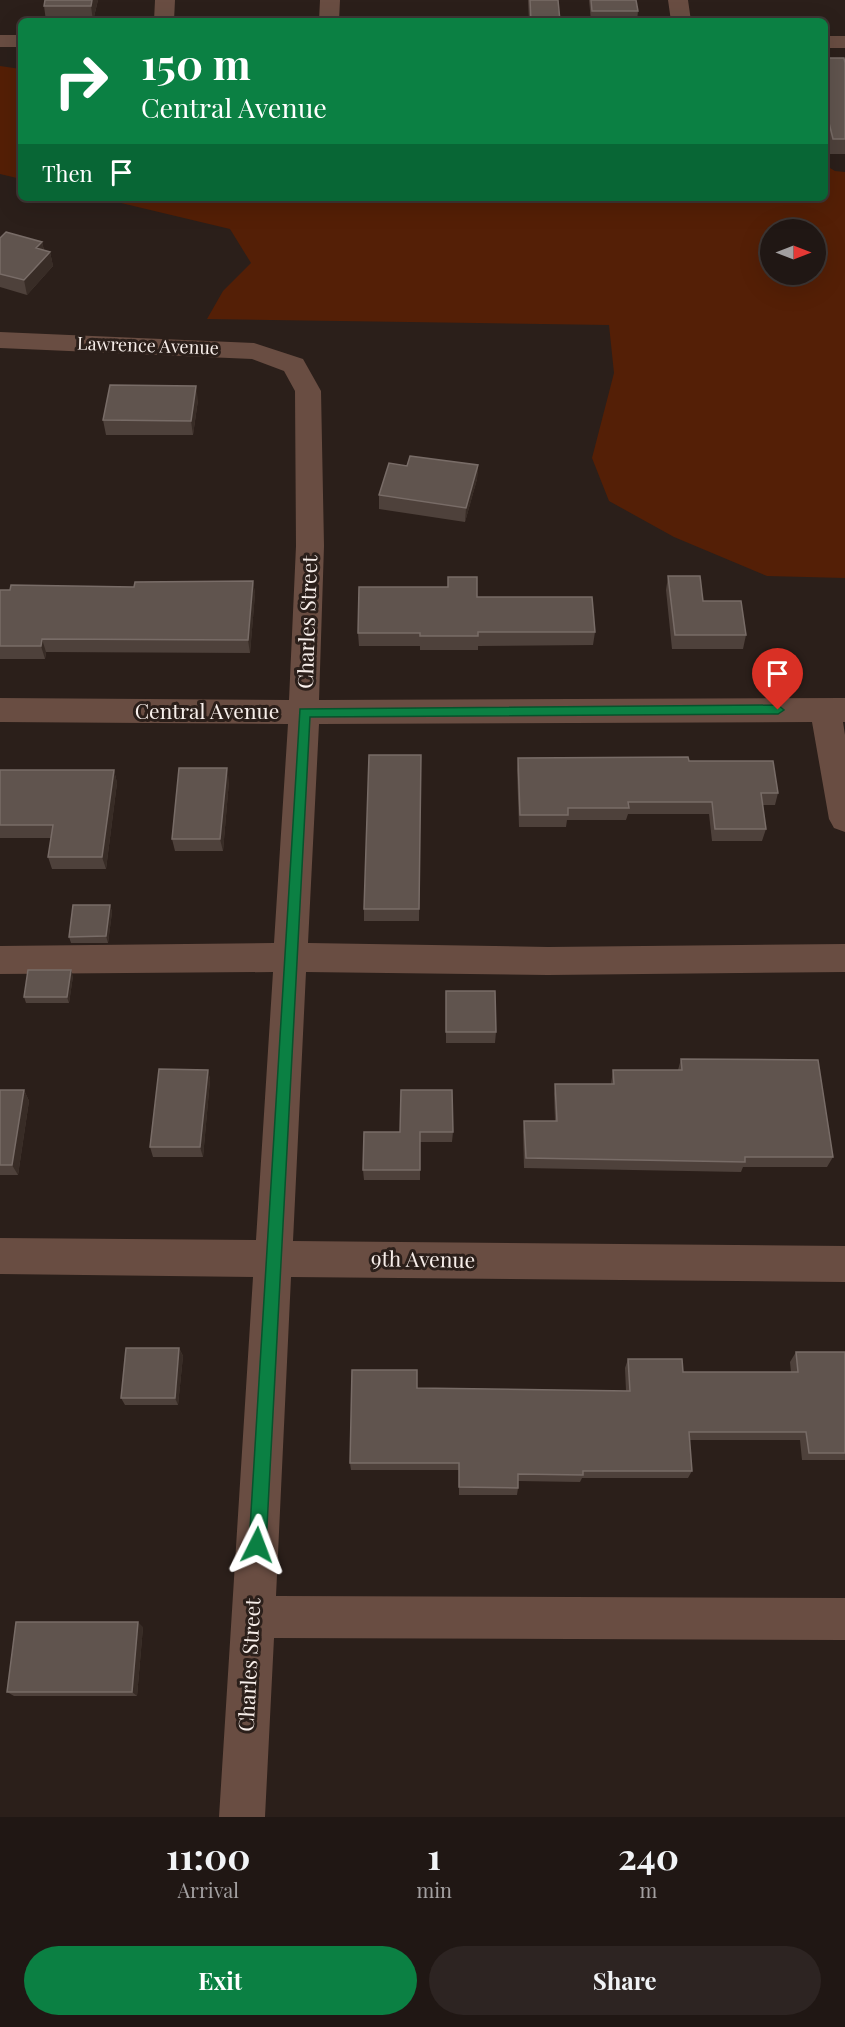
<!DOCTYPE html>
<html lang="en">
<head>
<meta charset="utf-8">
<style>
	:root { --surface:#201714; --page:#2d2422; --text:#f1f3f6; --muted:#a29fa0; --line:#3d3634; --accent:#0b8043 }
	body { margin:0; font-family:"Playfair Display",serif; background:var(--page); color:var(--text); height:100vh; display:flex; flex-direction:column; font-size:22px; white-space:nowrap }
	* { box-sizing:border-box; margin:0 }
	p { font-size:20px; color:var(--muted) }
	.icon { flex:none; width:33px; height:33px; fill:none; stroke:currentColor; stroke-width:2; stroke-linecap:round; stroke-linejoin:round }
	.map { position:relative; height:1817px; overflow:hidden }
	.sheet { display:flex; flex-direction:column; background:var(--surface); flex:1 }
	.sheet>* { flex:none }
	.guide { position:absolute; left:18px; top:18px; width:810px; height:183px; border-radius:9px; box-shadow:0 6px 24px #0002,0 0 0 2px var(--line); background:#0b8043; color:#fff; overflow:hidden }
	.needle { width:39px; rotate:90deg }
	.buttons { position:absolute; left:760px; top:219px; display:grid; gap:12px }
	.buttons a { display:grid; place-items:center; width:66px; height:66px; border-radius:50%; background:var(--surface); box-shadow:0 6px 24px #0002,0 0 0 2px var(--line); font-size:30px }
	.pin { position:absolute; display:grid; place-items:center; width:51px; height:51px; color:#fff; margin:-62px -26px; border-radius:50% 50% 50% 0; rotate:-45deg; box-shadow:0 0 6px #0007 }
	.pin .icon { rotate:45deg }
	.me { position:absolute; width:66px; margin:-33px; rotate:3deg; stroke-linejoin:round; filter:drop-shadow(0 0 4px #0008) }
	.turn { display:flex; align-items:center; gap:21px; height:126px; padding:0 24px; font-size:27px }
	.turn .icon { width:78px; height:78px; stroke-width:2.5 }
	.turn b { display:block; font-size:42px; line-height:51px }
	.then { display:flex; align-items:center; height:57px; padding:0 24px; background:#0003; gap:12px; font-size:22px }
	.eta { display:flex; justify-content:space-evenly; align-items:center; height:102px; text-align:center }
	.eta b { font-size:36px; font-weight:700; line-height:42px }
	.cta { display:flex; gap:12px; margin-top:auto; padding:12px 24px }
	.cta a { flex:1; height:69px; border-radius:36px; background:var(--accent); color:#fff; font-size:24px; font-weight:700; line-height:69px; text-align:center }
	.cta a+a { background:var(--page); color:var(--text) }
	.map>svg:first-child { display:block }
</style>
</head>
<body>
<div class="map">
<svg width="845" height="1817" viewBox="0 0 845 1817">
	<rect width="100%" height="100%" fill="#2b1f1a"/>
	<path fill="#541f06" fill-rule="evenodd" d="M0 66 21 69V179L0 174Z
		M825 165 835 171 845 172V578L767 576 674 537 609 501 592 458 614 373 609 325 207 319 223 291 251 263 230 229 100 198H825ZM771 230H816V274H771Z"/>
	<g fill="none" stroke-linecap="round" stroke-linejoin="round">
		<path fill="#694d42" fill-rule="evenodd" d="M155 0H175L174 21H154Z
			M320 0H340L339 21H319Z
			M668 0H688L691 21H671Z
			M0 35H21V47H0Z
			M825 36H845V48H825Z
			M0 332 254 343 303 359 321 391 324 546 319 700 845 698V722H843L845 735V832L834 828 829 819 812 722 319 724 308 943 548 947 845 944V972L548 975 306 972 293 1241 845 1246V1282L291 1277 276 1596 845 1598V1640L274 1638 265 1817H219L253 1277 0 1274V1238L256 1240 273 972 0 974V946L274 943 288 724 0 722V698L289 700 296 546 295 391 284 371 252 359 0 348Z"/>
	</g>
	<path fill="#4e413b" d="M98 0 93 21H46L44 6Z
		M528 0H558L560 21H529Z
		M589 0H636L638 11 637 21H591Z
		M825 58 845 63V154H830L825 134Z
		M0 238 42 242 44 250 50 252 53 266 27 295 0 287Z
		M198 400 193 435H106L103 420Z
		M478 465 477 479 465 522 379 509V495L407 466Z
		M668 576 703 601 746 635 743 649H672L666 590Z
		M253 581 255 594 250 653 46 652 45 659H0V590L134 587Z
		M477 597 595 632 593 645 478 646V650H420V646H359L358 633Z
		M421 755 419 921H364V909Z
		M518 758 689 761 778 793 775 805H763L766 829 762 841H712L709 814H628L626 820H567L566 827H519L517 770Z
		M0 770H114L117 783 106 869H52L48 857 51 838H0Z
		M229 781 223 851H175L172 839Z
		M110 905 112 912 108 943H71L69 937Z
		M73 976 69 1003H26L24 997Z
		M446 1002 496 1032 495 1043H446Z
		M681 1059 833 1157 827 1167H743L741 1172 524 1168 523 1132 524 1121H555L554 1094 555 1084H611L613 1070H678Z
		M208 1070 210 1080 203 1157H153L150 1147Z
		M0 1090H24L29 1101 18 1175H0Z
		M364 1132H453L452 1142H420V1180H364L363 1170Z
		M179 1348 183 1356 178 1405H125L121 1398Z
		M796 1352H845V1460H802L800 1440H689L692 1471 688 1478H582L580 1482 518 1481V1488L517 1495H459V1470H351L350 1463 417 1388 626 1391 625 1368 628 1359 683 1372H791L790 1362Z
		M143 1627 137 1696H14L7 1692Z"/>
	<path fill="#382c26" d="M92 0H98L93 21 91 6Z
		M42 242 45 256 36 248Z
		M50 252 53 266 27 295 24 280Z
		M196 386 198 400 193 435 191 421Z
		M478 465 477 479 465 522 466 508Z
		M253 581 255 594 250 653 248 640Z
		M42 639 46 652 45 659 41 646Z
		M227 768 229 781 223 851 220 839Z
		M114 770 117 783 106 869 102 857Z
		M110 905 112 912 108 943 106 936Z
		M71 970 73 976 69 1003 67 997Z
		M208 1070 210 1080 203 1157 200 1147Z
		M24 1090 29 1101 18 1175 12 1165Z
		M179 1348 183 1356 178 1405 175 1398Z
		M138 1622 143 1627 137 1696 132 1692Z"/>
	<path fill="#60544e" stroke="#786c67" stroke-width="1.5" d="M45 0H92L91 6H44Z
		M530 0H558L560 21H531Z
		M591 0H636L638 11H592Z
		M825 58H844L845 63V139H833L825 107Z
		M6 232 42 242 36 248 50 252 24 280 0 274V238Z
		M110 385 196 386 191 421 103 420Z
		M410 456 478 465 466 508 379 495 389 463 407 466Z
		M668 576H700L703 601H741L746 635H675Z
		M448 577H477V597H592L595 632H478V636H420V633H358L359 587H448Z
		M253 581 248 640 42 639 41 646H0V590H10L11 585 134 587 135 582Z
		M369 755H421L419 909H364Z
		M688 757 689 761H773L778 793H761L766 829H715L712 802H628L629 808H568V815H520L518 758Z
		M179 768H227L220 839H172Z
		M0 770H114L102 857H48L53 825H0Z
		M73 905H110L106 936 69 937Z
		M28 970H71L67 997H24Z
		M446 991H495L496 1032H446Z
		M681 1059 818 1060 833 1157H745V1162L526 1158 524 1121H557L555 1084H614L613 1070H682Z
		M159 1069 208 1070 200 1147H150Z
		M0 1090H24L12 1165H0Z
		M401 1090H452L453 1132H420V1170H363L364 1132H400Z
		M126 1348H179L175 1398H121Z
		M796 1352H845V1453H809L806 1432H689L692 1471H583V1475L518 1474V1488L459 1487V1463H350L352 1370H417V1388L630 1391 628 1359H682L683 1372H798Z
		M16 1622H138L132 1692H7Z"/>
	<path fill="#0b8043" stroke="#07532c" stroke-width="1.5" d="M778 705 784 710 778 714 310 717 266 1545 263 1551 257 1554 251 1551 249 1545 300 709Z"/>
	<g text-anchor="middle" stroke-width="6" stroke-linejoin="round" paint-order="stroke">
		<g font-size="18" fill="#f8efeb" stroke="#2b1f1a">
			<text transform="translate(148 346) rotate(2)" y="6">Lawrence Avenue</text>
		</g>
		<g font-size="21" fill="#f8efeb" stroke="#2b1f1a">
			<text transform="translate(308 622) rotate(-88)" y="7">Charles Street</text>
			<text x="207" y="719">Central Avenue</text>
			<text transform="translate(423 1260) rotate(1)" y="7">9th Avenue</text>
			<text transform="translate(250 1665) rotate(-87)" y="7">Charles Street</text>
		</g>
	</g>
</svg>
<div class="buttons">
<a><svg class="needle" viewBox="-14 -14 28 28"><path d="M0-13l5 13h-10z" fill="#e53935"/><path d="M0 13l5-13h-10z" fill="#a29fa0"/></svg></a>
</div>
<div class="pin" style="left:778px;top:710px;background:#d93025"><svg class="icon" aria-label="arrive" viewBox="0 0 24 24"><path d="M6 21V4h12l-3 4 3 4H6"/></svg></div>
<svg class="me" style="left:257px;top:1545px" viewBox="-20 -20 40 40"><path d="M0-17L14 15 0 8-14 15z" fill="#0b8043" stroke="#fff" stroke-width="4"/></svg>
<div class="guide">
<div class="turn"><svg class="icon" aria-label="right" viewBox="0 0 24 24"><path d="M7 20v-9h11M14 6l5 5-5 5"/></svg><div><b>150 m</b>Central Avenue</div></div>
<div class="then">Then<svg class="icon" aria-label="arrive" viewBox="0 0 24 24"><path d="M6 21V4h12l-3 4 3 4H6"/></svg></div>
</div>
</div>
<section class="sheet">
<div class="eta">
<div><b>11:00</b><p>Arrival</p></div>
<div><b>1</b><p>min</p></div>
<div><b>240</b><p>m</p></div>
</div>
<div class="cta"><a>Exit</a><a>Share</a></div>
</section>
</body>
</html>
